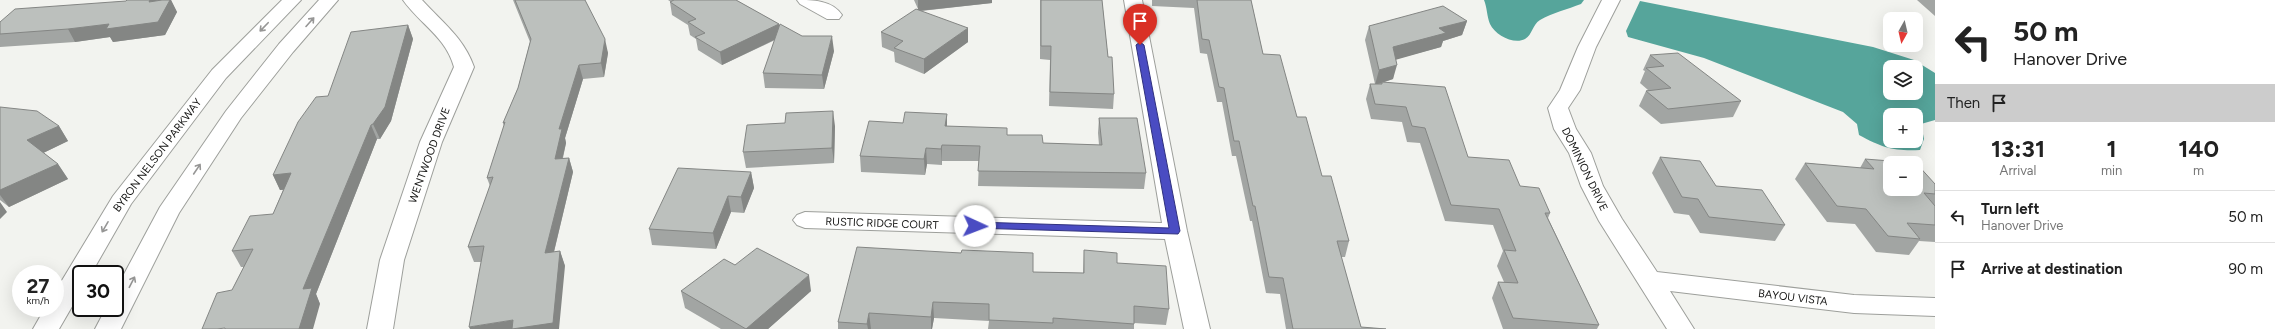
<!DOCTYPE html>
<html lang="en">
<head>
<meta charset="utf-8">
<style>
	:root { --surface:#fff; --page:#f2f2f2; --text:#222; --muted:#767676; --line:#e0e0e0 }
	body { margin:0; font-family:Figtree,sans-serif; background:var(--page); color:var(--text); height:100vh; display:flex; flex-direction:column; font-size:15px; white-space:nowrap }
	* { box-sizing:border-box; margin:0 }
	p { font-size:13px; color:var(--muted) }
	.icon { flex:none; width:22px; height:22px; fill:none; stroke:currentColor; stroke-width:2; stroke-linecap:round; stroke-linejoin:round }
	.map { position:relative; flex:1; overflow:hidden }
	.sheet { display:flex; flex-direction:column; background:var(--surface); width:340px }
	.sheet>* { flex:none }
	.banner { background:#fff; color:var(--text); overflow:hidden }
	.needle { width:26px; rotate:188deg }
	.controls { position:absolute; left:1883px; top:12px; display:grid; gap:8px }
	.controls a { display:grid; place-items:center; width:40px; height:40px; border-radius:8px; background:var(--surface); box-shadow:0 4px 16px #0002; font-size:20px }
	.speed { position:absolute; left:12px; top:265px; display:flex; gap:8px; font-size:20px; font-weight:700; text-align:center }
	.speed>* { display:grid; place-content:center; width:52px; height:52px; border-radius:50%; background:var(--surface); box-shadow:0 4px 16px #0002; line-height:1 }
	.speed small { font-size:10px; font-weight:400 }
	.speed .limit { border:2px solid #111; border-radius:6px; background:#fff; color:#111 }
	.pin { position:absolute; display:grid; place-items:center; width:34px; height:34px; color:#fff; margin:-41px -17px; border-radius:50% 50% 50% 0; rotate:-45deg; box-shadow:0 0 4px #0007 }
	.pin .icon { rotate:45deg }
	.me { position:absolute; width:44px; margin:-22px; rotate:92deg; stroke-linejoin:round; filter:drop-shadow(0 0 3px #0008) }
	.turn { display:flex; align-items:center; gap:14px; height:84px; padding:0 12px; font-size:18px }
	.turn .icon { width:52px; height:52px; stroke-width:2.5 }
	.turn b { display:block; font-size:28px; line-height:34px }
	.then { display:flex; align-items:center; height:38px; padding:0 12px; background:#0003; gap:8px; font-size:15px }
	.eta { display:flex; justify-content:space-evenly; align-items:center; height:68px; text-align:center }
	.eta b { font-size:24px; font-weight:700; line-height:28px }
	ul { padding:0; list-style:none }
	li { display:flex; align-items:center; gap:12px; height:52px; padding:0 12px; border-top:1px solid var(--line) }
	li div { flex:1 }
	li b { display:block; font-size:15px }
	li em { font-style:normal }
	main { display:flex; flex:1; min-height:0 }
	.map>svg:first-child { display:block }
</style>
</head>
<body>
<main>
<div class="map">
<svg width="1935" height="329" viewBox="0 0 1935 329">
	<rect width="100%" height="100%" fill="#f2f3ef"/>
	<path fill="#56a59b" fill-rule="evenodd" d="M1484 0H1584L1581 4C1568 9 1552 13 1540 20 1532 25 1533 34 1525 39 1514 45 1495 35 1490 24 1487 17 1487 7 1484 0Z
		M1640 1 1873 47 1914 60 1935 73V120L1921 124 1924 139 1920 150C1893 151 1883 148 1859 135L1857 124 1843 112 1704 58 1628 37 1626 31ZM1890 67H1916V93H1890ZM1890 115H1916V141H1890Z"/>
	<g fill="none" stroke-linecap="round" stroke-linejoin="round">
		<g stroke="#9d9f9b" stroke-width="2">
			<path id="minor" d="M282 0H301L226 78 131 204 91 274H81V291L59 329H33L45 308H55V292L113 196 212 70Z
				M319 0H338L293 52 241 118 179 213 121 329H95L106 308H115V291L160 207 226 111 279 44Z
				M403 0H422C442 22 464 38 474 67L442 142 404 260 393 329H367L380 260 420 142 454 67C446 37 420 24 403 0Z
				M797 0C813 0 832 0 842 15L839 19H827L800 4Z
				M1124 0H1142L1187 231 1210 329H1184L1165 239 805 228 797 225 793 220 797 215 805 212 1162 223Z
				M1602 0H1620L1596 47 1580 90 1568 108 1576 129 1591 153 1603 186 1622 219 1657 272 1854 295 1935 298V316L1854 313 1670 291 1694 329H1667L1599 221 1581 186 1569 153 1554 129 1548 108 1560 90 1578 47Z"/>
		</g>
		<use href="#minor" fill="#fff" fill-rule="evenodd"/>
	</g>
	<path fill="#a2a5a3" d="M127 0H171L177 12 165 35 113 42 110 37 75 42 0 47V22L126 1Z
		M513 0H585L608 53 604 77 583 79 565 138 566 143 563 158H569L573 172 554 252 560 251 565 266 481 262H474L468 247 490 186 487 178 504 126 503 123 518 88 530 42Z
		M668 0H736L779 24V27L802 36 834 51 824 89 765 88 763 73 775 40 722 65 698 50 696 39 690 35 688 25 672 15 670 2H671Z
		M914 0H992V3L921 11 968 42 924 74 895 62 894 52 882 47 881 32 918 9Z
		M1040 0H1102L1108 57 1114 94 1113 109 1049 106 1050 60 1040 59Z
		M1152 0H1251L1263 54 1297 117 1349 241 1345 257H1341L1361 327 1386 329H1286L1280 294 1266 293 1252 221H1250L1236 156H1232L1222 102H1217L1207 54 1200 53 1194 8 1152 6Z
		M1917 0H1935V16Z
		M1467 21 1462 35 1443 41 1441 47 1396 59 1393 79 1384 82 1468 157 1520 186 1550 213 1548 218 1599 325 1597 329H1503L1492 298 1498 282H1504L1497 266 1503 251 1493 225 1445 221 1420 143 1407 142 1402 122 1371 119 1366 99 1370 84H1375L1365 40 1369 26Z
		M408 25 413 39 391 121 380 139H377L316 294 320 304 232 290 244 267H241L232 251 273 214 283 190H280L273 175 328 96Z
		M1650 55 1741 101 1733 117 1661 124 1639 106 1646 91 1648 90 1640 83 1645 71 1643 70Z
		M0 107 59 126 68 141 43 153 58 164 68 179 9 207 0 200Z
		M947 114V126L1007 135 1043 143 1099 145 1098 133 1099 118 1146 173 1144 189 978 186 979 161H942V165L927 164 925 175 861 172 860 156 903 123Z
		M835 126 834 163 746 168 743 152Z
		M1660 157 1716 186 1785 225 1775 241 1700 233 1689 215 1674 213 1652 173Z
		M1865 159 1935 184V242L1919 241 1909 255 1876 252 1855 224 1827 222 1795 179 1805 163 1860 168Z
		M751 172 754 188 744 213 731 212 716 249 652 245 649 229Z
		M1084 250 1117 263 1169 309 1166 325 1134 323V329H988L989 321 934 318 932 329H838V322L961 253 1033 272 1083 273Z
		M735 265 811 291 768 329H721L685 308 681 291Z"/>
	<path fill="#848684" d="M150 0H162L149 2Z
		M170 0H171L177 12 165 35 113 42 110 37 75 42 68 29 109 24Z
		M918 0H992V3L918 11Z
		M1467 21 1462 35 1443 41 1441 47 1388 62 1393 47 1439 28Z
		M779 24 780 37 722 65 720 52Z
		M408 25 413 39 391 121 380 139 373 124Z
		M968 28V42L924 74V59Z
		M832 36 834 51 824 89 822 75Z
		M605 39 608 53 604 77 601 63Z
		M579 65 583 79 565 138 566 143 559 173 555 159 559 129Z
		M1397 65 1393 79 1375 85 1379 70Z
		M833 111 835 126 834 163 832 148Z
		M947 114V129L945 126Z
		M371 125 377 139 316 294 320 304 313 329H299L303 289Z
		M59 126 68 141 37 156 27 140Z
		M942 145V165L941 149Z
		M926 148 927 164 925 175 924 159Z
		M569 158 573 172 550 268 545 253Z
		M58 164 68 179 9 207 0 195V190Z
		M751 172 754 188 744 213 741 197Z
		M291 173 299 188 280 190 273 175Z
		M728 196 731 212 716 249 713 233Z
		M0 202 7 212 0 219Z
		M560 251 565 266 559 329H470L469 327 513 320Z
		M809 275 811 291 768 329H746Z
		M933 302 934 318 932 329H931V317Z
		M869 313 871 329H868L867 324Z"/>
	<path fill="#bcc0bd" stroke="#848684" fill-rule="evenodd" d="M127 0H150L149 2 162 0H170L158 22 106 29 109 24 68 29 0 34V22L15 9 126 1Z
		M515 0H585L605 39 601 63 579 65 559 129H562L555 159 569 158 545 253 560 251 553 323 512 329 513 320 469 327 484 246 468 247 493 177 487 178 505 122 503 123 518 88 531 39Z
		M674 0H736L779 24 720 52 695 37 705 33 688 22 696 19 670 2Z
		M1041 0H1102L1108 57H1112L1114 94 1050 92 1051 46H1041Z
		M1197 0H1251L1263 54 1280 55 1297 117H1306L1322 176H1331L1349 241H1337L1361 327 1386 329H1293L1283 278 1269 277 1255 206H1253L1239 141H1234L1224 88 1219 87 1209 40 1202 39Z
		M1443 6 1467 21 1439 28 1446 33 1393 47 1397 65 1379 70 1369 26Z
		M916 9 968 28 924 59 894 48 903 41 881 32Z
		M780 24 802 36H832L822 75 763 73Z
		M408 25 385 107 373 124 371 125 303 289 312 288 299 329H225V328L217 329H202L217 293 232 290 253 249 232 251 250 216 273 214 291 173 273 175 298 122 316 97 328 96 351 32Z
		M1678 53 1741 101 1668 109 1646 91 1671 88 1646 68 1664 66 1650 55Z
		M1382 82 1445 87 1468 157 1509 160 1520 186 1539 188 1550 213H1545L1599 325 1513 318 1498 282 1518 283 1504 250 1516 251 1499 209 1451 205 1425 128 1412 126 1406 107 1375 104 1370 84H1382Z
		M0 107 37 111 59 126 27 140 58 164 0 190Z
		M833 111 832 148 743 152 747 125 785 123 786 113Z
		M905 112 947 114 945 126 1007 128V135H1042L1043 143 1102 145 1099 118H1137L1146 173 978 171 980 146 942 145 941 149 926 148 924 159 860 156 869 121 903 123Z
		M1660 157 1700 161 1716 186 1762 190 1785 225 1709 217 1698 199 1682 197Z
		M1865 159 1916 163 1935 184V194L1924 193 1935 206V225L1907 223 1920 239 1888 236 1866 209 1837 206 1805 163 1874 169ZM1890 163H1916V189H1890Z
		M678 168 751 172 741 197 728 196 713 233 649 229Z
		M857 247 961 253 962 250 1033 253V272L1084 273V250L1117 253V263L1166 266 1169 309 1134 306V324L1053 318V323L989 320V304L933 302 931 317 869 313 867 324 838 322Z
		M757 248 809 275 746 329 681 291 724 259 735 265Z"/>
	<defs><path id="oneway-shaft" d="M-6 0H5M1.5-3L5.5 0L1.5 3" fill="none" stroke-width="1.6" stroke-linecap="round" stroke-linejoin="round"/></defs>
	<g stroke="#969695">
		<use href="#oneway-shaft" transform="translate(310 22) rotate(-48)"/>
		<use href="#oneway-shaft" transform="translate(264 27) rotate(134)"/>
		<use href="#oneway-shaft" transform="translate(197 169) rotate(-56)"/>
		<use href="#oneway-shaft" transform="translate(105 227) rotate(120)"/>
		<use href="#oneway-shaft" transform="translate(132 282) rotate(-63)"/>
	</g>
	<path fill="#4a4cc2" stroke="#30317e" d="M1140 42 1144 45 1180 231 1178 234 971 228V223L975 222 1169 228 1136 45Z"/>
	<g text-anchor="middle" stroke-width="3.5" stroke-linejoin="round" paint-order="stroke">
		<g font-size="11" fill="#151514" stroke="#fff">
			<text transform="translate(157 155) rotate(-53)" y="4">BYRON NELSON PARKWAY</text>
			<text transform="translate(429 155) rotate(-70)" y="4">WENTWOOD DRIVE</text>
			<text transform="translate(1585 169) rotate(64)" y="4">DOMINION DRIVE</text>
			<text transform="translate(882 223) rotate(2)" y="4">RUSTIC RIDGE COURT</text>
			<text transform="translate(1793 297) rotate(7)" y="4">BAYOU VISTA</text>
		</g>
	</g>
</svg>
<div class="controls">
<a><svg class="needle" viewBox="-14 -14 28 28"><path d="M0-13l5 13h-10z" fill="#e53935"/><path d="M0 13l5-13h-10z" fill="#767676"/></svg></a>
<a><svg class="icon" aria-label="layers" viewBox="0 0 24 24"><path d="M12 4l9 5-9 5-9-5zM3 14l9 5 9-5"/></svg></a>
<a>+</a>
<a>−</a>
</div>
<div class="speed"><div>27<small>km/h</small></div><div class="limit">30</div></div>
<div class="pin" style="left:1140px;top:45px;background:#d93025"><svg class="icon" aria-label="arrive" viewBox="0 0 24 24"><path d="M6 21V4h12l-3 4 3 4H6"/></svg></div>
<svg class="me" style="left:975px;top:226px" viewBox="-20 -20 40 40"><circle r="19" fill="#fff"/><path d="M0-13L10 11 0 6-10 11z" fill="#4a4cc2"/></svg>
</div>
<section class="sheet">
<div class="banner">
<div class="turn"><svg class="icon" aria-label="left" viewBox="0 0 24 24"><path d="M17 20v-9H6M10 6l-5 5 5 5"/></svg><div><b>50 m</b>Hanover Drive</div></div>
<div class="then">Then<svg class="icon" aria-label="arrive" viewBox="0 0 24 24"><path d="M6 21V4h12l-3 4 3 4H6"/></svg></div>
</div>
<div class="eta">
<div><b>13:31</b><p>Arrival</p></div>
<div><b>1</b><p>min</p></div>
<div><b>140</b><p>m</p></div>
</div>
<ul>
<li><svg class="icon" aria-label="left" viewBox="0 0 24 24"><path d="M17 20v-9H6M10 6l-5 5 5 5"/></svg><div><b>Turn left</b><p>Hanover Drive</p></div><em>50 m</em></li>
<li><svg class="icon" aria-label="arrive" viewBox="0 0 24 24"><path d="M6 21V4h12l-3 4 3 4H6"/></svg><div><b>Arrive at destination</b></div><em>90 m</em></li>
</ul>
</section>
</main>
</body>
</html>
